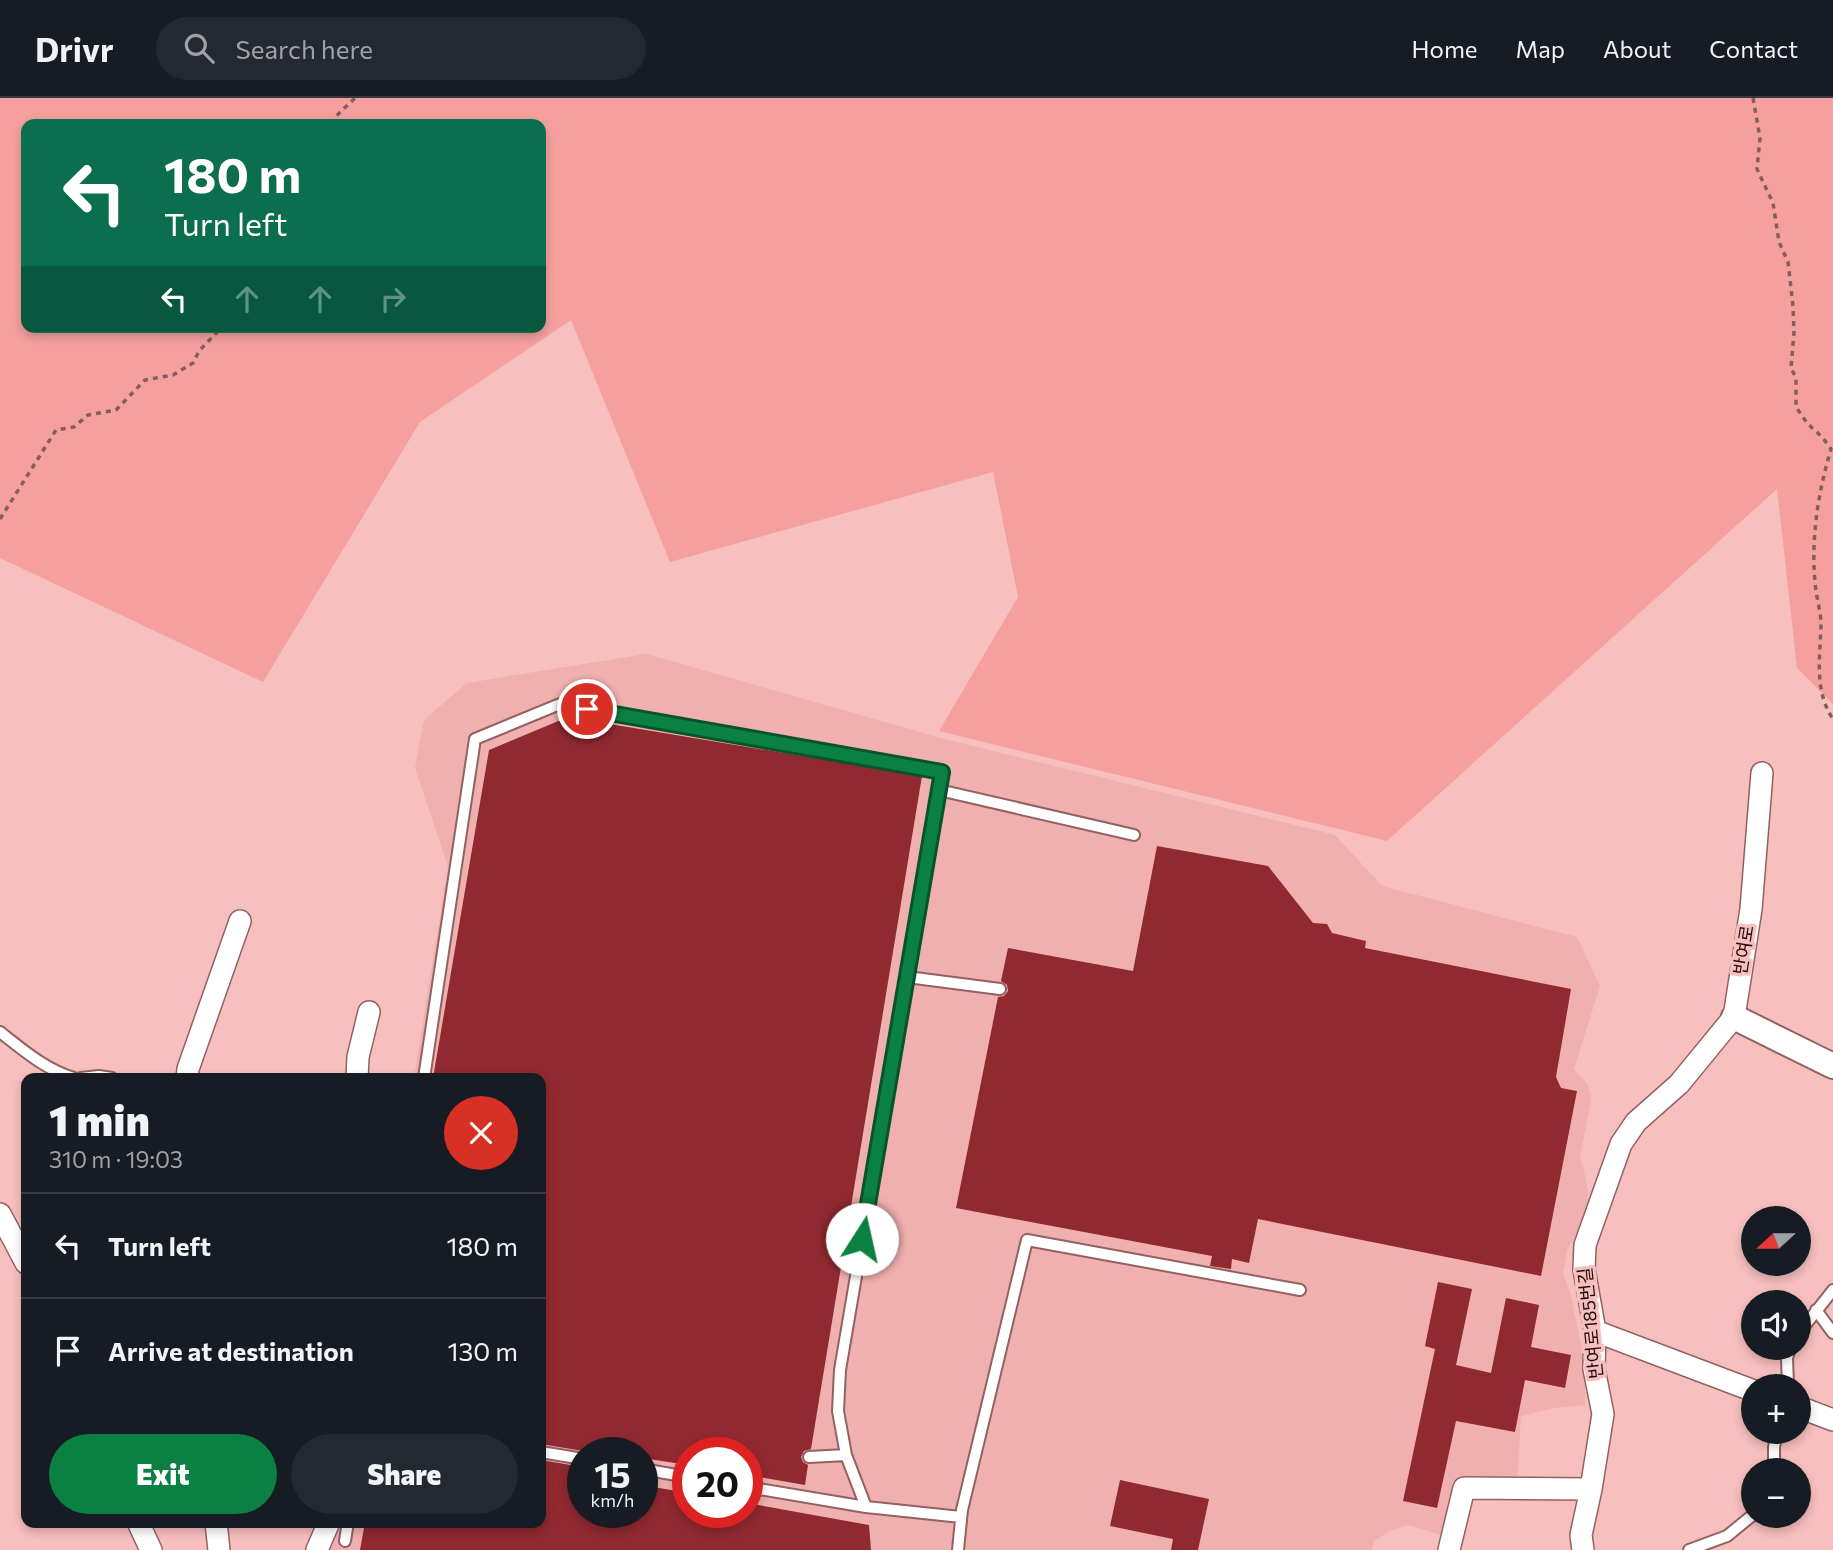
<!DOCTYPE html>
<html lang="en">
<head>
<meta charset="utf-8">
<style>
	:root { --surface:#171b24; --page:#242831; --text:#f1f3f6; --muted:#9ea1a6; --line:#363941; --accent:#0b8043 }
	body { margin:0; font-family:Commissioner,"Noto Sans KR",sans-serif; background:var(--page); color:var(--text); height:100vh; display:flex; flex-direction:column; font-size:26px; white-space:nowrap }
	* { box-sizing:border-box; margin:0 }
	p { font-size:23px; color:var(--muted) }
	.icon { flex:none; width:38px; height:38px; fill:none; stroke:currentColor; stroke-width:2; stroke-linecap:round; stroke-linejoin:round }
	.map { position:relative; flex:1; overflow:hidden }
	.drawer { position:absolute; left:21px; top:975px; width:525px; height:455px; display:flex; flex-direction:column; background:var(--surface); border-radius:14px; box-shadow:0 4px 10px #0003 }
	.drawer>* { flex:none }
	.guide { position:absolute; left:21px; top:21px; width:525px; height:214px; border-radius:14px; box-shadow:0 4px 10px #0003; background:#0b6e4f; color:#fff; overflow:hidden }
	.needle { width:46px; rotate:249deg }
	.tools { position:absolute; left:1741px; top:1108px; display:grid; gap:14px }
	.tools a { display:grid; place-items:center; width:70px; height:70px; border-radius:50%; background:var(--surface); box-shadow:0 4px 10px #0003; font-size:35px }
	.speed { position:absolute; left:567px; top:1339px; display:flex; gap:14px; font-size:35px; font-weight:700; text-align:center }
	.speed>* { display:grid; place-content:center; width:91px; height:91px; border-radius:50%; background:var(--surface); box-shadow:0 4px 10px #0003; line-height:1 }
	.speed small { font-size:18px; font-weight:400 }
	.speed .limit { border:10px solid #d22; background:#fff; color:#111 }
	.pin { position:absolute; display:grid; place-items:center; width:60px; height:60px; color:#fff; margin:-30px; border:4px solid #fff; border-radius:50%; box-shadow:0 2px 7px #0007 }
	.me { position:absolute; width:77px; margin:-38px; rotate:10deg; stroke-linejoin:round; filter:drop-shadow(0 0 5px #0008) }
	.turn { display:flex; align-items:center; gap:24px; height:147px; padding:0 28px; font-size:32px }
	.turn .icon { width:91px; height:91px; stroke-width:2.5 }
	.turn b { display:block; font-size:49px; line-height:60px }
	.lanes { display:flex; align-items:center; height:66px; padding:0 28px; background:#0003; justify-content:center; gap:35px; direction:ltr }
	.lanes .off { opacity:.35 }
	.round { display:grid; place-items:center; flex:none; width:74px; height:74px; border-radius:37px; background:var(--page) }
	.overview { display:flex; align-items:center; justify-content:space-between; height:119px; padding:0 28px }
	h1 { font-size:42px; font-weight:800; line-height:52px }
	.button { display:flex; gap:14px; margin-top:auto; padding:14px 28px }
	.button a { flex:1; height:80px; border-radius:42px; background:var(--accent); color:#fff; font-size:28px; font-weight:800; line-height:80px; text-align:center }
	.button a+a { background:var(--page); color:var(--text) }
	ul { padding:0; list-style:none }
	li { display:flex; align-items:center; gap:21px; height:105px; padding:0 28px; border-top:2px solid var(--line) }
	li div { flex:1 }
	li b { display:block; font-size:26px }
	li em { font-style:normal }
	header { display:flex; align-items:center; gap:42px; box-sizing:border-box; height:98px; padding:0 35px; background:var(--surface); border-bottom:2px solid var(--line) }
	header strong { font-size:33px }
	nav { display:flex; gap:38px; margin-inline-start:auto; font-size:24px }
	.search { width:490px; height:63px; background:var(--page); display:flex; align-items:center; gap:18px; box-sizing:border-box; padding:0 24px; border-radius:38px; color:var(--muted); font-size:26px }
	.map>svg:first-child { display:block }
</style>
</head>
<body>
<header>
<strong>Drivr</strong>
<div class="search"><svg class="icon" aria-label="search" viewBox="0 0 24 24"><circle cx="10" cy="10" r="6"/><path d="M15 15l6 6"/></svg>Search here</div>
<nav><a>Home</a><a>Map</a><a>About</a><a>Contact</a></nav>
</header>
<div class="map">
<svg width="1833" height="1452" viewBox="0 0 1833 1452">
	<rect width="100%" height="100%" fill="#f7bfbd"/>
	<path fill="#f0b0af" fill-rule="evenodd" d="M646 556 941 640 1335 737 1382 788 1577 839 1600 888 1574 971 1588 987 1591 1001 1580 1059 1586 1081 1589 1105 1584 1121 1567 1152 1563 1175 1571 1198 1585 1267V1307L1554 1310 1521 1318 1517 1382 1453 1383 1444 1438 1408 1427 1390 1433 1374 1443 1372 1452H324L336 1425 541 1424V980H414L448 768 415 670 424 622 467 585ZM583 1354H642V1414H583ZM688 1354H747V1414H688Z"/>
	<path fill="#f5a09f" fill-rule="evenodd" d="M0 0H1833V606L1797 570 1777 391 1387 743 939 633 1018 499 993 374 670 464 571 222 420 324 263 584 0 460ZM26 26H541V229H26Z"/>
	<path fill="#912931" d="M568 619 922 678 811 1351 804 1353 801 1359 803 1364 808 1367 805 1387 747 1377V1354H688V1367L642 1360V1354H612L583 1350V1353L541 1346V980H433L489 652Z
		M1157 748 1268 768 1313 825 1327 826 1332 835 1366 843 1365 850 1571 891 1556 979 1561 990 1577 993 1541 1178 1258 1121 1249 1165 1232 1161 1231 1171 1210 1168 1212 1158 956 1110 998 899 1004 898 1008 893 1007 887 1001 883 1008 850 1133 873Z
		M1438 1184 1472 1191 1456 1267 1491 1275 1506 1200 1539 1207 1531 1249 1571 1257 1565 1290 1525 1282 1515 1334 1456 1323 1437 1410 1403 1403 1435 1251 1425 1248Z
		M541 1362 583 1369V1414H642V1387L688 1395V1414H747V1405L869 1427 871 1452H360L365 1424H541Z
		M1120 1382 1209 1401 1198 1452H1171L1173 1441 1110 1428Z"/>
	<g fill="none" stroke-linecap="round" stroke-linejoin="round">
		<g stroke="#936161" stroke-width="14">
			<path id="service" d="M939 692 1134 737
				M907 879 1000 891
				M0 934C23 952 46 972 74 980
				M81 980 99 978 112 980
				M424 980 475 641 560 606 942 674 840 1272 838 1313 846 1357 866 1409
				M1816 1212 1833 1235
				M1799 1235 1833 1192
				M1788 1288 1787 1260 1790 1250
				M541 1354 583 1361
				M809 1359 846 1357
				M642 1371 688 1379
				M1774 1372V1349L1777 1334
				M747 1389 866 1409 961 1419
				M345 1443 348 1424
				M958 1452 962 1412 1027 1142 1300 1192
				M1689 1452 1727 1438 1754 1416"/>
		</g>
		<g stroke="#936161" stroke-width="24">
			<path id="minor" d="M187 980 188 971 240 823
				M357 980 358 959 369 914
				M0 1116 26 1165
				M1595 1233 1754 1293
				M1799 1309 1833 1322
				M138 1424 151 1452
				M216 1424 219 1452
				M317 1452 329 1424
				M1449 1452 1464 1390 1591 1391
				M1583 1452 1581 1437 1591 1391 1603 1316 1594 1271 1595 1233 1584 1171 1585 1147 1621 1046 1636 1024 1679 986 1734 919 1751 811 1762 675"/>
		</g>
		<g stroke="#936161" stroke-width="28">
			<path id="tertiary" d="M1734 919 1833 968"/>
		</g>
		<path stroke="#825e5d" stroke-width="3.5" stroke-dasharray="5 5" stroke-linecap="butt" d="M1753 0 1760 40 1757 71 1773 105 1779 144 1788 164 1793 208 1794 235 1791 270 1796 280V309L1807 325 1823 340 1831 351C1818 395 1811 439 1815 484 1816 499 1821 513 1821 527 1820 560 1814 593 1833 621
			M332 26 334 20 355 0
			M0 421 56 332 74 329 88 317 116 312 145 282 173 277 193 265 199 253 222 229"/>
		<use href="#service" stroke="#fff" stroke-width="10"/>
		<use href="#minor" stroke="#fff" stroke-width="21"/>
		<use href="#tertiary" stroke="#fff" stroke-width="24"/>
	</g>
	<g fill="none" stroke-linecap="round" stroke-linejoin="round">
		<g stroke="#07532c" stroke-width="18">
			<path id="route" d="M587 611 942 674 862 1141"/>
		</g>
		<use href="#route" stroke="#0b8043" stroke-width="12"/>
	</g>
	<g text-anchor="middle" stroke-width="7" stroke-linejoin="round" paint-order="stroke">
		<g font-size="18" fill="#1e0b0b" stroke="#f7bfbd">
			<text transform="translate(1744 852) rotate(-81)" y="6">반여로</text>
			<text transform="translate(1591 1225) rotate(-96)" y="6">반여로185번길</text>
		</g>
	</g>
</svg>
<div class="tools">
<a><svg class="needle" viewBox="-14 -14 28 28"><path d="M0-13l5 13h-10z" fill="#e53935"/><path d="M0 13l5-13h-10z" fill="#9ea1a6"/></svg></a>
<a><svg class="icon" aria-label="sound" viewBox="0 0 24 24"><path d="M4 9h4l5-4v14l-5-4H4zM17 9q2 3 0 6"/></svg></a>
<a>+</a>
<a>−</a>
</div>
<div class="speed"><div>15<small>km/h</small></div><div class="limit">20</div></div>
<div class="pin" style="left:587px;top:611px;background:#d93025"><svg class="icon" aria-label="arrive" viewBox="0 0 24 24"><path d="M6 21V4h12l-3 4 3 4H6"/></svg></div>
<svg class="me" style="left:862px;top:1141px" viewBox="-20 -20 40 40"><circle r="19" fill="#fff"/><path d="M0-13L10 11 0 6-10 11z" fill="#0b8043"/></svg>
<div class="guide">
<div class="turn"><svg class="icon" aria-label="left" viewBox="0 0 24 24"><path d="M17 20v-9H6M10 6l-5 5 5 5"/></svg><div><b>180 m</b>Turn left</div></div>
<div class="lanes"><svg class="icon" aria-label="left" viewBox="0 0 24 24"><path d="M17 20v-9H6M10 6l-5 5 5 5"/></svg><svg class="icon off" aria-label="ahead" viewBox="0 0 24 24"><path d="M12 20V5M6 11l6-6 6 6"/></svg><svg class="icon off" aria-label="ahead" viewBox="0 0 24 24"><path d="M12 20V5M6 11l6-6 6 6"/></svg><svg class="icon off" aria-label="right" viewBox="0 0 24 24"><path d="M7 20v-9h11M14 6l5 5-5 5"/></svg></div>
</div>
<section class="drawer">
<div class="overview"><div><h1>1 min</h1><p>310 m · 19:03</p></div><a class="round" style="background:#d93025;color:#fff"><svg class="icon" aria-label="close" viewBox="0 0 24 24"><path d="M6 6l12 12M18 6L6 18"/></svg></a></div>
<ul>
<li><svg class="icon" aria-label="left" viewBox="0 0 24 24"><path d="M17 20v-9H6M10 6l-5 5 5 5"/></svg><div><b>Turn left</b></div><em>180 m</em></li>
<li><svg class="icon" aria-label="arrive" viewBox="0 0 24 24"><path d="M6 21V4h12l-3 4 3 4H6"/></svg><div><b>Arrive at destination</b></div><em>130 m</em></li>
</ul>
<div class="button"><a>Exit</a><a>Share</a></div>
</section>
</div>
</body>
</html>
